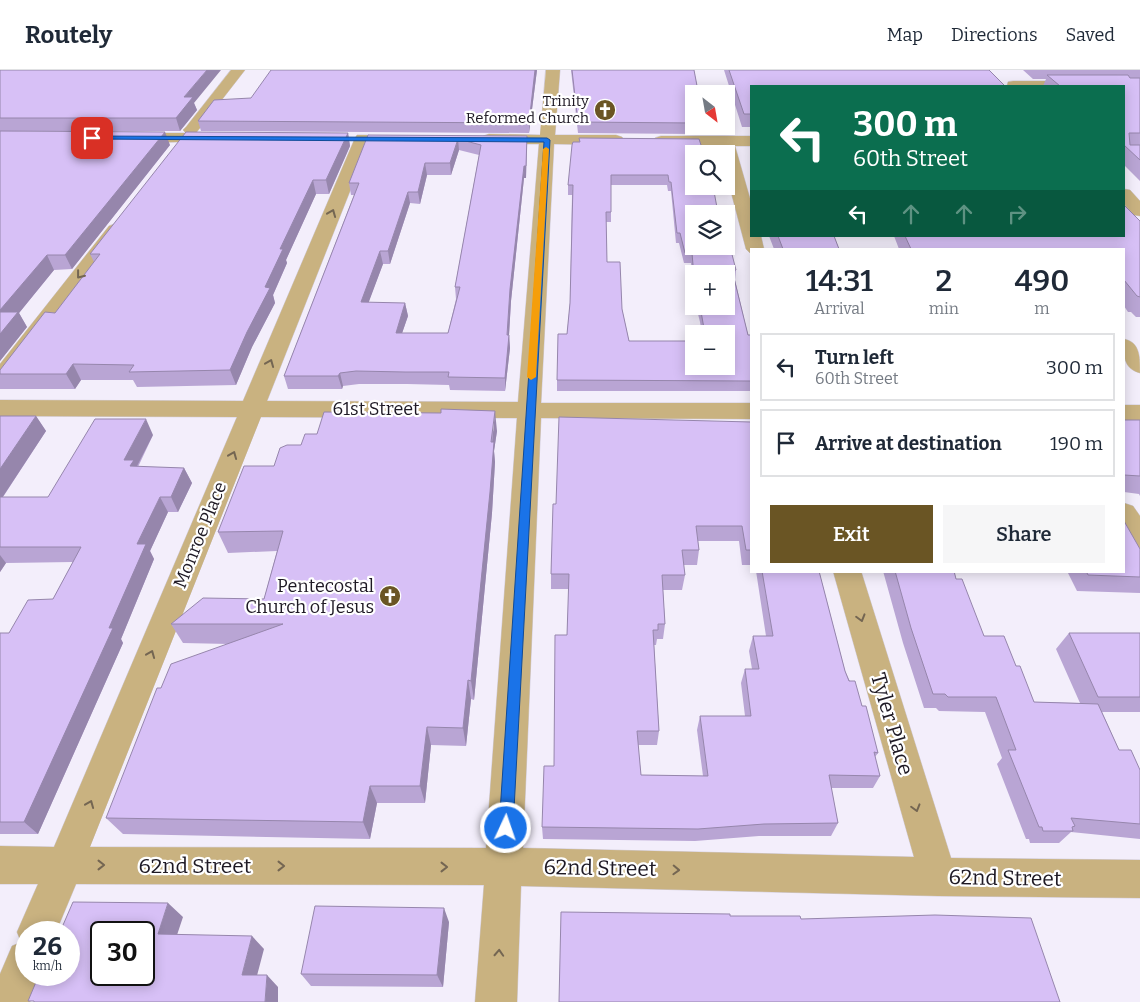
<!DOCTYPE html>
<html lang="en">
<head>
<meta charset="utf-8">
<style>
	:root { --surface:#fff; --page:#f6f6f7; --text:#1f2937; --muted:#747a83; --line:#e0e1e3; --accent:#6a5524 }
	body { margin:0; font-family:Bitter,serif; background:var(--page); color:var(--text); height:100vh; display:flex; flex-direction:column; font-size:19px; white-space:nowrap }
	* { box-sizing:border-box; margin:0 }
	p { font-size:16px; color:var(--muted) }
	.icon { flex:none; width:28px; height:28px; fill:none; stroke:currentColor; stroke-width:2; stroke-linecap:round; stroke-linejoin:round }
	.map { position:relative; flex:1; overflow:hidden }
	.panel { position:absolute; left:750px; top:178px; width:375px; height:325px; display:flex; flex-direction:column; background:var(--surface); border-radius:0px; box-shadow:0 2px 12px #0003 }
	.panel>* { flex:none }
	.banner { position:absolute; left:750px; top:15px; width:375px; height:152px; border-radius:0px; box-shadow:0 2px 12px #0003; background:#0b6e4f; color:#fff; overflow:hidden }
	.needle { width:32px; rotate:149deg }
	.buttons { position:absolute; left:685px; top:15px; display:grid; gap:10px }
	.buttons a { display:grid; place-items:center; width:50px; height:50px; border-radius:0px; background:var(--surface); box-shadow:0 2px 12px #0003; font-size:25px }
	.speed { position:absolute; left:15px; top:851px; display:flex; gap:10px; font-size:25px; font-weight:700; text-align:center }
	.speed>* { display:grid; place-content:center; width:65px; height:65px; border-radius:50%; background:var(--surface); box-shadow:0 2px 12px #0003; line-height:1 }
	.speed small { font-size:12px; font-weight:400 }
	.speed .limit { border:2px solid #111; border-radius:8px; background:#fff; color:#111 }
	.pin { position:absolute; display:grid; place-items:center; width:42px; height:42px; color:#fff; margin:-21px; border-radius:10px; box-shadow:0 2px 8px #0006 }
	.me { position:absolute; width:55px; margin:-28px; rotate:3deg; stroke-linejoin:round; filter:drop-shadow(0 0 4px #0008) }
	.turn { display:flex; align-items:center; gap:18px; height:105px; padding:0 20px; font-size:22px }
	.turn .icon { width:65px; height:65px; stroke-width:2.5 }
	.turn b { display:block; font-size:35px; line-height:42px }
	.lanes { display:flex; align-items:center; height:48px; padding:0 20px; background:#0003; justify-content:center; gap:25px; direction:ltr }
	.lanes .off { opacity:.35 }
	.eta { display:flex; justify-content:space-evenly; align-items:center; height:85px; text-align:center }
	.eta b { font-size:30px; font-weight:600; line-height:35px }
	.button { display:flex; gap:10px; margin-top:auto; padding:10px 20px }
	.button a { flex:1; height:58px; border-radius:0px; background:var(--accent); color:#fff; font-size:20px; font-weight:600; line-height:58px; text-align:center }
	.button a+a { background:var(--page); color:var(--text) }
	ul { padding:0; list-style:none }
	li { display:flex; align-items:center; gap:15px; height:68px; margin:0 10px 8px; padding:0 10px; border:2px solid var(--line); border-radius:0px }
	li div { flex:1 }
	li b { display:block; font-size:19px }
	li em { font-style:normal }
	header { display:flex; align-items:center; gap:30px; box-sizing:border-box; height:70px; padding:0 25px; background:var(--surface); border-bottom:1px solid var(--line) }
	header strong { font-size:24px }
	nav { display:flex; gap:28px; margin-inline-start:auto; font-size:18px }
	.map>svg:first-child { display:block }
</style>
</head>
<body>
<header>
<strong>Routely</strong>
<nav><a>Map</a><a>Directions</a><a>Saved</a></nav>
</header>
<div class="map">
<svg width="1140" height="932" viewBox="0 0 1140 932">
	<rect width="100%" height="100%" fill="#f3eefb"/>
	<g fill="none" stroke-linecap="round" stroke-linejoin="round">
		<g stroke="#d1ccd9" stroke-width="1">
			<path id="minor" d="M231 0H245L196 63 224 65 226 68 224 71 131 73 125 71 123 68 125 65 131 63H186L183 60 186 57Z
				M546 0H560L555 65H616L622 67 624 70 622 73 616 75 554 74 541 333H751V349L541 348 523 778 914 787 833 501H861L951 788 1140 790V828L938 826 521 816 517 932H475L484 815 76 814 56 862H26V905H40L30 932H0V904L12 876 21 872 17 862 38 814H0V776L54 777 237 347 0 346V330L243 331 355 68 357 65H369L371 68 267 331 518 332 539 74H489L483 72 481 69 483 66 489 64 540 65ZM261 347 517 348 486 778 90 777Z
				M1013 11H1140V19H1124V16H1007L1008 12Z
				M661 66H751V76H735L751 132V166H761L764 179H751V184L746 179 726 103V84H721L719 76 655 74 653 71 655 68Z
				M1124 119 1130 120 1140 131V146L1134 145 1124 134Z
				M115 154 121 156 124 160 121 164 8 314 0 316V294L109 156Z
				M1124 269C1140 272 1140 287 1140 303 1122 298 1124 284 1124 269Z
				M1124 335H1140V351H1124Z
				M1124 433 1133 436 1140 446V479L1130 476 1124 465Z"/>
		</g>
		<use href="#minor" fill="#c9b280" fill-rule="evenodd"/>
	</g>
	<path fill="#b9a5d4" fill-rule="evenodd" d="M0 0 194 33 197 40 180 61H13L170 75 72 199 54 200 19 243 27 257 0 291Z
		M537 0 529 63 201 61 198 51 251 28Z
		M571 0H694L698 21V24H694V33L690 34 694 48V56H695L694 64 578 63Z
		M724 0H990V1L751 16V60L750 57H742Z
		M1023 0H1140V111L1124 95V16H1043L1046 9H1033Z
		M348 63 350 76 329 124H316L286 190 287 193 273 225 275 233 252 277 236 315 137 317 133 310H81L75 319H0V300L55 243 94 192 90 184Z
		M368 65 527 66 526 108H524L511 231 509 265 510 278 505 321 450 320 449 315 407 314H359L343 316 342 319H288L284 306 354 125H351L349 113ZM459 80 479 85 455 217 456 229 448 263H402L408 246 405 233H368L383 194H390L410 133 420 134 427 105H451Z
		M579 68 699 69 718 143 736 200 735 210 748 265H751V321H557V310L567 264 570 233 572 125H568V115L579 72ZM611 115H667L668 121H671L676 173H679L684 193H691L694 229V204L726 236H696L700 252 702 264H726L694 296 629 271 622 239 607 192 606 152H611Z
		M1140 151V247H1136L1131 242H1128L1124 236V179H899L894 166H1124Z
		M769 166H834L839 179H774Z
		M0 346H36L46 361 3 427H48L153 365 138 397 184 398 192 413 178 442H168L150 481 154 489 121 569 123 573 38 764H0V563H9L53 529 73 492 6 493 0 502Z
		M1124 350H1140V426L1139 424 1124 422Z
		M751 352V495H742L739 471H698L699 480 697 495H683L685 505 682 520H663L665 554 663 569H657L656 575H654L659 661 657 675H638L641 705 703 706 697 660 700 646H745L741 613 745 599H752L749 581 753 566H766L756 501H819L845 601 862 636 878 683 875 687 880 706 873 718H831L838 753 831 766H759L695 771 543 769 542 757 554 696 567 565 569 519H551V504L556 434Z
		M497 361 494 381 495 392 492 443 474 630 471 629 466 676 431 675 425 733H377L370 769 123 764 106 748 161 618 229 574 183 573 171 554 264 529 277 481 228 483 218 462 274 396 301 375Z
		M1140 479V523L1077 521 1067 501H1124Z
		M883 501H954L956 509 984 566 1016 596 1034 632 1080 633 1056 579 1069 563H1140V642H1102L1119 680 1140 700V769L1071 762 1059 773H1030L1029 769H1026L997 694 1002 688 985 642 939 641 936 638H924L903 573Z
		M449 852 443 917 311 916 301 904Z"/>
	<path fill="#9686ac" d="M207 0H221L194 33 197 40 180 61 176 48 184 27Z
		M535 0H537L529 63V53Z
		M698 21V24H694V33L686 36 687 25Z
		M165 62 170 75 72 199 65 185Z
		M348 63 350 76 329 124 326 110Z
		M527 66 526 108H524L511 231 509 265 510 278 505 321V308L510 219Z
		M458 69 459 80 451 105 450 93Z
		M425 93 427 105 420 134 418 122Z
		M313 110 316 124 286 190 287 193 273 225 275 233 252 277 236 315 230 300 280 179Z
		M408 122 410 133 390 194 388 181Z
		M380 181 383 194 364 245 361 232Z
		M47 185 54 200 19 243 27 257 0 291V240Z
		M405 233 408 246 398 275 396 263Z
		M73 294 81 310 75 319 66 304Z
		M340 303 343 316 342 319 338 306Z
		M495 341 497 361 494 381 495 392 492 443 474 630 471 611Z
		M36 346 46 361 0 431V399Z
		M146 349 153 365 137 396 142 405 138 412 124 390Z
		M184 398 192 413 178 442 171 427Z
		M160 427 168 442 150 481 154 489 121 569 123 573 38 764 24 752 109 558 137 474Z
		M0 485 6 493 0 502Z
		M468 610 471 629 466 676 463 658Z
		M427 657 431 675 425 733 420 716Z
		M370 716 377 733 370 769 363 752Z
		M168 833 183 847 173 877 158 864Z
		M444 838 449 852 443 917 437 905Z
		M252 866 264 879 254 917 242 905Z
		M267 905 278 917V932H265Z"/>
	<path fill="#d7c0f6" stroke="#9686ac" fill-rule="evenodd" d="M0 0H207L184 27H193L176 48H0Z
		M271 0H535L529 53 198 51 214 30 251 28Z
		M572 0H694L698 21 687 25 694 48V53L578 52Z
		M729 0H989L1005 16H751V44H744Z
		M1047 5H1128L1130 8H1140V63H1129L1130 75H1140V90L1124 75V16H1060Z
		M0 61 165 62 65 185H47L0 240Z
		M186 62 348 63 326 110H313L280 179H283L265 217 270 218 247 262 230 300 129 302 134 295 73 294 66 304H0V300L45 242 55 243 100 184H90Z
		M368 65 527 66 526 96H524L510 219 507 265H509L505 308 448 307 449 302H405L356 301 340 303 338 306H284L359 113H349ZM458 69 481 75 455 217H460L448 263H396L405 233 361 232 380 181H388L408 122H418L425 93H450Z
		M579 68 699 69 704 84H694V116H713L718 143H722V144H694V176H726V161L736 200H732L748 265H751V311L557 310 558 264H567L570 233 573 115H568L572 75 573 72H580ZM611 105H668L669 112H671L677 163H680L685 183H692L694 207V204H726V236H700L705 264H726V296H694V271H629L622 239 620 192H607L606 142H611Z
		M1124 135 1140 151V227L1137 226 1124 210V179H911L905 166H1124Z
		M778 166H834L839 179H783Z
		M0 242H18L0 264Z
		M441 339 495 341 491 372H494L490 422 471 611 468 610 463 658 427 657 420 716H370L363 752 106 748 157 618H161L171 594 283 554H171L203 528 264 529 283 461 218 462 244 396H274L280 378 287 375H301L305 364H317L324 342 441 343Z
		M0 346H36L0 399Z
		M559 347 751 352V480H746L742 456H696L699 480H682L685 505H662L665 554H658V560H653L659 661H637L641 705 708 706 700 646H751L745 599H759L753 566H773L762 501H819L845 601 849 611H855L862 636H866L878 683 874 682 880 706 829 705 838 753 764 754 698 759 542 757 544 696H554L555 565H567L569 504H551L553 434H556Z
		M95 349H146L124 390H134L130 396 184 398 171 427H160L137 474H146L109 558H113L24 752H0V563H9L28 530 53 529 81 477H0V427H48Z
		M1124 350H1140V406L1124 405Z
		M1124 451 1140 479V507L1088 505 1086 501H1124Z
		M895 501H954L956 509H962L984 566H1004L1016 596H1020L1034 632 1098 634 1119 680H1131L1140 700V754L1071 748 1075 756 1072 757 1073 761H1043L1042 757H1039L1008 680H1016L996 627H948L945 624H933L911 558Z
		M1069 563H1140V627H1098Z
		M73 832 168 833 158 864 252 866 242 905H267L265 932H34V931H28L39 905H69V862H60ZM101 862H144V905H101Z
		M315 836 444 838 437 905 301 904Z
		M561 842 730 844V846H800L801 849 935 845 1031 848 1060 932H559Z"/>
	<defs><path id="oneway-chevron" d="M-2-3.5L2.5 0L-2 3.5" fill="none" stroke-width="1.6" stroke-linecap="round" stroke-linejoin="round" transform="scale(1.25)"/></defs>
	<g stroke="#746652">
		<use href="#oneway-chevron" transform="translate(332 143) rotate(-68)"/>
		<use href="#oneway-chevron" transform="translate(80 205) rotate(128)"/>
		<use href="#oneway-chevron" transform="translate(270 293) rotate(-68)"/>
		<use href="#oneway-chevron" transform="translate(233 385) rotate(-68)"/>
		<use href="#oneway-chevron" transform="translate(861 548) rotate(74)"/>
		<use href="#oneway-chevron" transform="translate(151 584) rotate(-68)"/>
		<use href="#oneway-chevron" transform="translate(90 734) rotate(-68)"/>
		<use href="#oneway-chevron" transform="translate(916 738) rotate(74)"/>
		<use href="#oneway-chevron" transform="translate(101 795)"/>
		<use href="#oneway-chevron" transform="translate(281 796)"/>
		<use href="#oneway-chevron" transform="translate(444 797)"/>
		<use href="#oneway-chevron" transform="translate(676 800) rotate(2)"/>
		<use href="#oneway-chevron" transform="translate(499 883) rotate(-87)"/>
	</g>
	<path fill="#1a73e8" stroke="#114b97" d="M90 66 547 68 550 70 513 758 511 763 506 765 501 763 499 758 544 72 92 69H90Z"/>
	<path fill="#f59e0b" d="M546 77 549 79 536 307 531 310 527 307 543 79Z"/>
	<defs>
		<g id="church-disc" transform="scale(1.125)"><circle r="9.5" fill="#6a5524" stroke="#fff"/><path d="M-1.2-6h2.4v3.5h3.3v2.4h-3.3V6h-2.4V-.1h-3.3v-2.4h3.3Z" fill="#fff"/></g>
	</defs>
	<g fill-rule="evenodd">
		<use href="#church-disc" x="605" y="40"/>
		<use href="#church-disc" x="390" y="526"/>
	</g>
	<g text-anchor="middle" stroke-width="4.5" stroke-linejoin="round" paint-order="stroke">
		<g font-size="15" fill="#1e1924" stroke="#fff" text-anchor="end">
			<text x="589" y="36">Trinity<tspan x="589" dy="17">Reformed Church</tspan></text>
		</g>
		<g font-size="18" fill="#1e1924" stroke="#fff">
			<text x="376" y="345">61st Street</text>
			<text transform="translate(200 465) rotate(-68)" y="6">Monroe Place</text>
		</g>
		<g font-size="18" fill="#1e1924" stroke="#fff" text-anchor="end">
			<text x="374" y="522">Pentecostal<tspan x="374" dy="21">Church of Jesus</tspan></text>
		</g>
		<g font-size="21" fill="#1e1924" stroke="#fff">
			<text transform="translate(892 654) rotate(74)" y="7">Tyler Place</text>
			<text x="195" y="803">62nd Street</text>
			<text transform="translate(600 798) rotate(1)" y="7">62nd Street</text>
			<text transform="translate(1005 808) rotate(1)" y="7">62nd Street</text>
		</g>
	</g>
</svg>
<div class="buttons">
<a><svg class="needle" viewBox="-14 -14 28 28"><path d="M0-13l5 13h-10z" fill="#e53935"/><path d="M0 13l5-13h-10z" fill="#747a83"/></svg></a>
<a><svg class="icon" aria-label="search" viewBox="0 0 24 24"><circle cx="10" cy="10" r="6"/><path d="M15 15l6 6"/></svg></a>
<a><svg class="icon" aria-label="layers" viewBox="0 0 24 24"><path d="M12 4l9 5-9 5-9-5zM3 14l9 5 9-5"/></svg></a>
<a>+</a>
<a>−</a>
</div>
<div class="speed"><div>26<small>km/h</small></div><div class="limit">30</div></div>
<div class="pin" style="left:92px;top:68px;background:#d93025"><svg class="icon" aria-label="arrive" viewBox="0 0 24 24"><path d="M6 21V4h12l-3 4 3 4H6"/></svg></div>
<svg class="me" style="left:506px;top:758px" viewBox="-20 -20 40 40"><circle r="17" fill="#1a73e8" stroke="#fff" stroke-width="3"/><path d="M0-11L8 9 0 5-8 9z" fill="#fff"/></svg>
<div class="banner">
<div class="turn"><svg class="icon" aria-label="left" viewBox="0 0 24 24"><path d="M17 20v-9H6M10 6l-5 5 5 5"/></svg><div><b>300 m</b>60th Street</div></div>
<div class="lanes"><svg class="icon" aria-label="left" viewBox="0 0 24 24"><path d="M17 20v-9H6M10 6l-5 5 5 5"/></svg><svg class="icon off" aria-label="ahead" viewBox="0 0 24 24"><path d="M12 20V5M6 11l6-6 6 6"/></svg><svg class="icon off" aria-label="ahead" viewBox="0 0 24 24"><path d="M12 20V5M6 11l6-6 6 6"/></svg><svg class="icon off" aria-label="right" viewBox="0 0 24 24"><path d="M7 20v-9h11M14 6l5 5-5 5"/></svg></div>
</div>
<section class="panel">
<div class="eta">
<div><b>14:31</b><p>Arrival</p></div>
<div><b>2</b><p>min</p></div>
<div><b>490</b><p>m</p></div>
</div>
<ul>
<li><svg class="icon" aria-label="left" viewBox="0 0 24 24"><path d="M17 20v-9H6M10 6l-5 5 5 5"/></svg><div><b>Turn left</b><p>60th Street</p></div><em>300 m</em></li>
<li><svg class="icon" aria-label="arrive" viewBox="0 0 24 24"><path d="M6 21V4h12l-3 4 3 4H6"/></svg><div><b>Arrive at destination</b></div><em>190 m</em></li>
</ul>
<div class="button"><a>Exit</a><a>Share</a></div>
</section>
</div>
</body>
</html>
